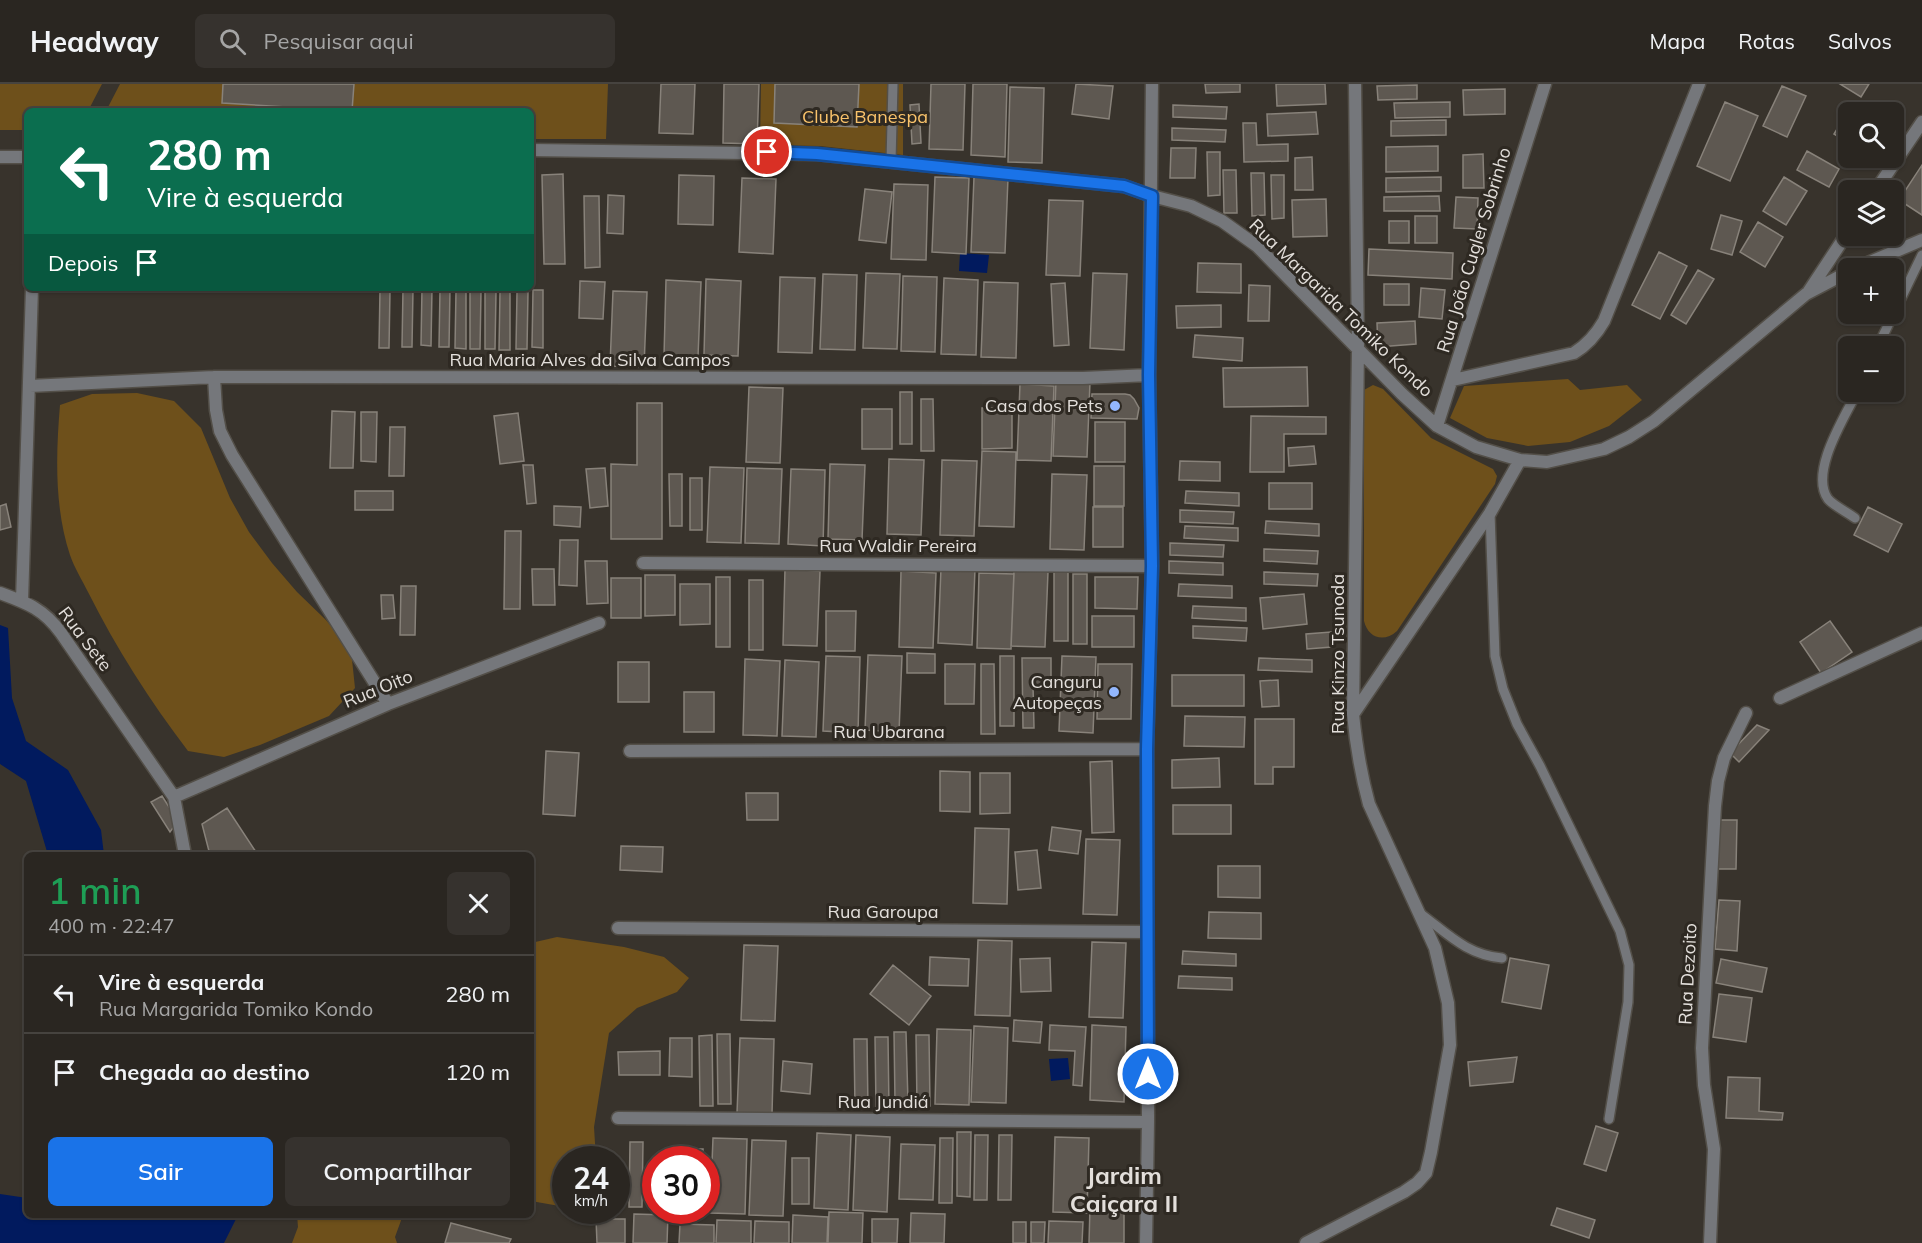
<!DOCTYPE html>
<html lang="pt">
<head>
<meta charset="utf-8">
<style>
	:root { --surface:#2a2621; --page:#36322e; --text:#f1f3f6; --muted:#a5a5a5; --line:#46433f; --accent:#1a73e8 }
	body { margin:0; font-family:Mulish,sans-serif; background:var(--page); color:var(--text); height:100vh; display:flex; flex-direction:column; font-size:22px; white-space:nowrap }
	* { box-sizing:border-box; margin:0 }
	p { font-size:20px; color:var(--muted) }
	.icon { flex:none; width:33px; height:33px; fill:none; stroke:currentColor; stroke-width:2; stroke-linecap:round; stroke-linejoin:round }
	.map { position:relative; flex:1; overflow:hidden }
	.sheet { position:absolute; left:24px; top:768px; width:510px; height:366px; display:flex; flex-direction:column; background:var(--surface); border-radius:9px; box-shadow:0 2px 4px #0004,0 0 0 2px var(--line) }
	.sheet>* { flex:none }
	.hud { position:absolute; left:24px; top:24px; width:510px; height:183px; border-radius:9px; box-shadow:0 2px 4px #0004,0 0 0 2px var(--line); background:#0b6e4f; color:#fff; overflow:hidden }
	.controls { position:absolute; left:1838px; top:18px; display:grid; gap:12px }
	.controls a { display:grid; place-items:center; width:66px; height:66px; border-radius:9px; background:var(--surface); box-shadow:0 2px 4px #0004,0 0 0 2px var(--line); font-size:30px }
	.speed { position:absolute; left:552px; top:1062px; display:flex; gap:12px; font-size:30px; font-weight:700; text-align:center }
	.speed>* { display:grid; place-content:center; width:78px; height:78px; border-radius:50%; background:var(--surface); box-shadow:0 2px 4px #0004,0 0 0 2px var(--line); line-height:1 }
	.speed small { font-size:15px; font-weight:400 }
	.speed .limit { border:9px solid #d22; background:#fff; color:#111 }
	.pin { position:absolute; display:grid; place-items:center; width:51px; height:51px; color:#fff; margin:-26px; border:3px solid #fff; border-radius:50%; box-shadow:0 2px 6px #0007 }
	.me { position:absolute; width:66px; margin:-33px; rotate:0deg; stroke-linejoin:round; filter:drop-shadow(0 0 4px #0008) }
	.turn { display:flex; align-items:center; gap:21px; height:126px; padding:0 24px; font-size:27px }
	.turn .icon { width:78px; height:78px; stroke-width:2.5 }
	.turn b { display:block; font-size:42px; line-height:51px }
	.then { display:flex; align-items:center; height:57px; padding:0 24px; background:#0003; gap:12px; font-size:22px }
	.round { display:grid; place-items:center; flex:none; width:63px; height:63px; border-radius:9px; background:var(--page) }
	.overview { display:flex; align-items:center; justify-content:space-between; height:102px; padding:0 24px }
	h1 { font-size:36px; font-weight:600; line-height:45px; color:#1e9e55 }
	.action { display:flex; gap:12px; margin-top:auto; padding:12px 24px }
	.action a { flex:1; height:69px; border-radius:9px; background:var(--accent); color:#fff; font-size:24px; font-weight:600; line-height:69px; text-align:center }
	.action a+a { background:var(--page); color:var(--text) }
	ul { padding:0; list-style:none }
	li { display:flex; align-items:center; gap:18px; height:78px; padding:0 24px; border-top:2px solid var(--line) }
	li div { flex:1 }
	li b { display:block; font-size:22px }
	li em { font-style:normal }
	header { display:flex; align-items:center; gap:36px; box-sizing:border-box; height:84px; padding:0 30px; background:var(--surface); border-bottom:2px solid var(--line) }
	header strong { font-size:28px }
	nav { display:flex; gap:33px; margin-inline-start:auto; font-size:21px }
	.search { width:420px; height:54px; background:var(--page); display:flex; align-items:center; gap:15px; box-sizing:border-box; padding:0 21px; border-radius:9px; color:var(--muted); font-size:22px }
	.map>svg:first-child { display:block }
</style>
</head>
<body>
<header>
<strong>Headway</strong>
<div class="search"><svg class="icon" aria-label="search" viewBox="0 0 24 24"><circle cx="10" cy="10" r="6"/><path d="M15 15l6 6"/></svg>Pesquisar aqui</div>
<nav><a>Mapa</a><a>Rotas</a><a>Salvos</a></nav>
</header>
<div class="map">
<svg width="1922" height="1159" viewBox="0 0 1922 1159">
	<rect width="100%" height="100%" fill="#38332c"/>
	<path fill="#6e501b" d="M0 0H102L88 27H27V46H0Z
		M120 0H608L606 55H531V27H106Z
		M761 0H903V71L820 62 760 61Z
		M1568 295 1580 306 1627 301 1642 316 1609 342 1570 358 1528 362 1487 354 1450 334 1464 302Z
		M1373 301 1383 305 1431 354 1493 385 1497 392 1495 400 1397 547C1384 559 1368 554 1364 537V306Z
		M137 309 174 317 201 344 230 414 249 448 272 479 297 508 326 536 351 566 355 604 329 632 260 661 224 673 188 667C150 617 116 564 88 508 82 496 74 483 70 471 54 423 56 369 60 321L92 310Z
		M557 853 624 863 664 873 689 894 677 908 637 924 609 949 594 1043 596 1075 566 1076 565 1123 531 1117V859Z
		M297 1131H403L395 1153 397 1159H292L298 1143Z"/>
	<path fill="#011a5e" d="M960 169 989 171 987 189 959 187Z
		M0 541 8 544 12 614 26 657 68 686 101 746 104 771H48L26 697 0 680Z
		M1068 974 1070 995 1051 997 1049 975Z
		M0 1110 27 1114V1131H238L224 1159H0Z"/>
	<path fill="#5e5851" stroke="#88827a" stroke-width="1.5" d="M223 0H354L352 27 222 19Z
		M661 0H695L693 50 659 49Z
		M724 0H759L757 60 723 59Z
		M775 0H859L857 43 774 39Z
		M931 0H965L963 66 929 65Z
		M973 0H1007L1005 73 971 71Z
		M1076 0 1113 2 1109 35 1072 30Z
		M1205 0H1240V8L1206 9Z
		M1276 0H1325L1326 20 1277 22Z
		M1840 0H1869L1861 13Z
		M1417 1V15L1378 16 1377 2Z
		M1782 2 1806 12 1787 53 1763 42Z
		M1010 3 1044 4 1042 79 1008 78Z
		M1505 5V30L1464 31 1463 6Z
		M1854 17 1873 28H1848V59L1834 50Z
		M1450 18V33L1395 34 1394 19Z
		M1725 18 1758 32 1730 97 1697 82Z
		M919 20 921 59 912 60 910 21Z
		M1173 21 1227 23 1226 35 1173 33Z
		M1316 28 1318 50 1268 52 1267 30Z
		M1446 36V51L1391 52V37Z
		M1243 39H1256L1257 61 1288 60V77L1244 78Z
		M1172 44 1226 46 1225 58 1172 56Z
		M1438 62V87L1386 88V63Z
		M1171 64H1196L1195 94H1170Z
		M1807 67 1839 85 1829 103 1797 86Z
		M1207 68H1220V111L1208 112Z
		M1483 70 1484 104H1463V71Z
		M1312 73 1313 106H1295V74Z
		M1922 81V131L1899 116Z
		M1223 86H1236L1237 129H1224Z
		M1251 89H1264L1265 131 1252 132Z
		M563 90 565 180H544L542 91Z
		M679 91 714 92 713 141 678 140Z
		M1271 91H1284V134L1272 135Z
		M935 93 969 94 966 170 932 168Z
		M974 93 1008 94 1005 169 971 168Z
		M1441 93V107L1386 108V94Z
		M1784 93 1807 107 1786 141 1763 127Z
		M742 94 776 95 773 170 739 168Z
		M894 100 928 101 926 176 891 175Z
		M865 105 892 108 886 159 859 156Z
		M608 111 624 112 623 150 607 149Z
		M584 112H599L600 183 585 184Z
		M1439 112 1440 127H1384V113Z
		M1456 113 1478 114 1477 145 1454 144Z
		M1326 115 1327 152 1293 153 1292 116Z
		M1049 116 1083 117 1080 192 1046 191Z
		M1721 131 1742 137 1732 171 1711 165Z
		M1415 132H1437V159H1415Z
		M1389 137H1409V159H1389Z
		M1758 138 1783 153 1765 183 1740 168Z
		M1369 165 1453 169 1452 195 1368 191Z
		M1659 168 1687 182 1660 235 1632 221Z
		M1198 179 1241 180V209L1197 208Z
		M1698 186 1714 195 1686 240 1671 231Z
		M866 189 900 190 897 265 863 264Z
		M1093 189 1127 190 1124 266 1090 264Z
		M823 190 857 191 855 266 820 265Z
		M903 192 937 193 935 268 901 267Z
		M780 193 815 194 812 269 778 268Z
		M944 194 978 196 976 271 941 270Z
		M706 195 741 197 738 272 704 271Z
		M666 196 701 198 698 273 664 272Z
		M580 197 605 198 603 235 579 234Z
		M984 198 1018 199 1016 274 981 273Z
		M1065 199 1069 261 1054 262 1051 200Z
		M1384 200H1409V221H1384Z
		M1249 201 1270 202 1269 237H1248Z
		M422 204H432L431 262 421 261Z
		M1421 204 1445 206 1442 235 1419 233Z
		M403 205H413L412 263H402Z
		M450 205 449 263H439L440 206Z
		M380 206 390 207 389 264H379Z
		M533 206H543V264L532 263Z
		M456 207H466V265L455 264Z
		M470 207H481L480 265H470Z
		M613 207 647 208 644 283 610 282Z
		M485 208H496L495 265H485Z
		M500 208H510V266H499Z
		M517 208H528L527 265H516Z
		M1221 221V243L1177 244 1176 222Z
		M1415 237 1416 260 1378 263 1377 239Z
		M1195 251 1243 254 1242 277 1193 273Z
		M1307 283 1308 322 1224 323 1223 284Z
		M1056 297 1090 298 1087 373 1053 372Z
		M1020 300 1054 302 1051 377 1017 376Z
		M749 303 783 304 780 379 746 378Z
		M900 308H912V360H900Z
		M1092 310H1125L1130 311 1134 315 1139 324 1137 335 1091 334Z
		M921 315H933L934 367H921Z
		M637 319H662V455H611V380L637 381Z
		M982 324H1012V364L982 365Z
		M862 325H892V365H862Z
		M332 327 355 328 353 384H330Z
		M361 328H377L376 378 361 377Z
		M518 329 524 377 500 380 494 332Z
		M1251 332 1326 333V350H1284V388H1250Z
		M1095 338H1125V378H1095Z
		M390 343H405L404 392H389Z
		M1314 362 1316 380 1289 382 1288 364Z
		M982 367 1016 368 1014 443 979 442Z
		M889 375 924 376 921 451 887 450Z
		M942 376 977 377 974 452 940 451Z
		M1180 377 1220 378V397L1179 396Z
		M830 380 865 381 862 456 828 455Z
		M523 381H533L536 419 527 420Z
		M1094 382H1124V422H1094Z
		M710 383 744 384 741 459 707 458Z
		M605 384 608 422 590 424 586 385Z
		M747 384 782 385 779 460 745 459Z
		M791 385 825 386 823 462 788 460Z
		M669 390H682V442H670Z
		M1052 390 1087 391 1084 466 1050 465Z
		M690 394H702V446H690Z
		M1269 399H1312V425H1269Z
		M355 407H393V426H355Z
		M1186 407 1239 409V422L1185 419Z
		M6 420 11 443 0 446V422Z
		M554 422 581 423 580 443 554 441Z
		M1093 423H1123V463H1093Z
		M1868 423 1902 440 1888 468 1854 451Z
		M1180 426 1234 428 1233 440 1180 438Z
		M1266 437 1319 440V452L1265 449Z
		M1185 442 1238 444V457L1184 454Z
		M505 447H521L520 525H504Z
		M560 456H578L577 502 559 501Z
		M1170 459 1224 461 1223 473 1170 471Z
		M1264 465 1318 467 1317 480 1264 477Z
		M585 477H607L608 519 587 520Z
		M1169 477 1223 479V491L1169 489Z
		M941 484 975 485 972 561 938 559Z
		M532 485H554L555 521H533Z
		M785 485 820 487 817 562 783 561Z
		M901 487 936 489 933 564 899 563Z
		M1014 487 1048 488 1045 563 1011 562Z
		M1054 487H1068V557H1054Z
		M1264 488 1318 490 1317 502 1264 500Z
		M979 489 1014 490 1011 565 977 564Z
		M1073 490H1087V560H1073Z
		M645 491H675V531L645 532Z
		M716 493H730V563H716Z
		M1095 493H1138L1137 525 1095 524Z
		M611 494H641V534H611Z
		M749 496H763V566H749Z
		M680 500H710V540L680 541Z
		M1179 500 1232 502V514L1178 512Z
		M401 502H416L415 551H400Z
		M1304 510 1307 540 1263 545 1260 514Z
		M381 511H393L395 534 382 535Z
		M1193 522 1246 524V537L1192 534Z
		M826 527H856L855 567H826Z
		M1092 532H1134V563H1092Z
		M1830 537 1852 568 1821 589 1800 558Z
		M1193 542 1247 544 1246 557 1193 554Z
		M1331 548 1332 563 1307 565 1306 550Z
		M907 569 935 570V589H907Z
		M868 571 902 572 899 648 865 646Z
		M826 572 860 573 858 649 823 647Z
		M1000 572H1014V642H1000Z
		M1062 572 1096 573 1093 649 1059 647Z
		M1022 574H1051V600L1033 601 1034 644H1023Z
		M1259 574 1312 576V588L1258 586Z
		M745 575 780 577 777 652 743 651Z
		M785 576 819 578 816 653 782 652Z
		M618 578H649V618H618Z
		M945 580H975L974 620H945Z
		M981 580H994L995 650H981Z
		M1098 580H1132L1131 635H1097Z
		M1172 591H1244V622H1172Z
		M1278 596 1279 622 1262 623 1260 597Z
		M684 608H714V648H684Z
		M1185 632 1245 633 1244 663 1184 662Z
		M1255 635H1294V683H1273V700H1255Z
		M1757 641 1769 646 1739 678 1730 669Z
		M546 667 579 669 575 732 543 730Z
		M1219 674 1220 703 1172 704V676Z
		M1112 677 1114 748 1092 749 1090 678Z
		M940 687 970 688V728L940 727Z
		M980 689H1010V729L980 730Z
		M746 709H778V736H747Z
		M162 712 178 737 170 748 151 718Z
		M1173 721H1231V750H1173Z
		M227 724 256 768 252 771H210L202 740Z
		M1717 736H1737L1736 785H1716Z
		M1052 743 1081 747 1078 770 1049 766Z
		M975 744 1009 745 1007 820 973 819Z
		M1086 755 1120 756 1117 831 1083 830Z
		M621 762 663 763 662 788 620 786Z
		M1037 766 1041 804 1018 806 1015 768Z
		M1218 782H1260V814L1218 813Z
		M1719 816 1740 817 1737 867 1715 865Z
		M1209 828 1261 829V855L1208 854Z
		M978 856 1012 857 1010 932 975 931Z
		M1092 858 1126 859 1123 934 1089 933Z
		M744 861 778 862 775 937 741 936Z
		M1183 867 1236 870V882L1182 880Z
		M930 873 969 875 968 902 929 901Z
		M1050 874 1051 907 1021 908 1020 875Z
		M1510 874 1549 881 1541 925 1502 918Z
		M1721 875 1767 884 1762 908 1716 899Z
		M893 881 931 912 909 941 870 910Z
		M1179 892 1232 894V906L1178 904Z
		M1719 910 1752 914 1746 958 1713 953Z
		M1014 936 1042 938 1040 959 1013 957Z
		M1050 941 1086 943 1082 1002 1073 1001 1075 967 1049 966Z
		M1092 941 1126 943 1124 1018 1090 1016Z
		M974 942 1008 944 1006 1019 971 1018Z
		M937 945 971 946 969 1021 935 1020Z
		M894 948H906L908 1018H895Z
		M717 950H730L731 1020H718Z
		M712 951 713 1022H700L699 952Z
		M916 951H929L930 1022H917Z
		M875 953H888L889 1024 876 1023Z
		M670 954H692V993L669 992Z
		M740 954 774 955 772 1030 737 1029Z
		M854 955H867L868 1025H855Z
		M660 967V991H619L618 968Z
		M1517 973 1513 998 1470 1002 1468 978Z
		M783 977 812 980 810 1010 781 1007Z
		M1728 993 1760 994 1759 1027 1783 1029 1782 1036 1726 1034Z
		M1596 1042 1618 1049 1606 1087 1584 1080Z
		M957 1048H971L970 1113 957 1112Z
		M817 1049 851 1051 848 1126 814 1124Z
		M856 1051 890 1053 887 1128 853 1126Z
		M975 1051H988L987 1116H974Z
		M999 1051H1012L1011 1116H998Z
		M1055 1053 1089 1054 1087 1129 1053 1128Z
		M713 1054 747 1055 745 1130 710 1129Z
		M940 1054H953L952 1119H939Z
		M752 1056 786 1057 783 1132 749 1131Z
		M630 1058H643L642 1123H629Z
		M901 1060 935 1061 933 1116 899 1115Z
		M674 1065H703V1076H674Z
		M792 1074H809V1120H792Z
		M1090 1123 1124 1125V1159H1089Z
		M1557 1124 1595 1136 1589 1154 1551 1141Z
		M829 1128 863 1129 862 1159H828Z
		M911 1129 945 1130 944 1159H910Z
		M634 1130 668 1131 667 1159H633Z
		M793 1131 828 1133 827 1159H792Z
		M596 1135H625V1159H597Z
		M872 1135H898L897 1159H872Z
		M717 1136 751 1137V1159H716Z
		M755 1137 789 1138V1159H754Z
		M1049 1137 1083 1138 1082 1159H1048Z
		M1013 1138H1026V1159H1013Z
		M1031 1138H1045L1044 1159H1031Z
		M451 1139 511 1155 509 1159H445Z
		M680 1140 714 1141V1159H679Z"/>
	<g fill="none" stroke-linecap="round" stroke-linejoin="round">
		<g stroke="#534f48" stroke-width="12">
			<path id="service" d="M891 77 893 0
				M1878 262 1922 171
				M1490 429 1495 572 1503 605 1517 640 1540 682 1620 847 1629 881 1628 918 1609 1035
				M1855 434C1847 428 1834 422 1828 415 1809 388 1845 333 1857 308
				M1421 830C1448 850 1467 871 1502 874"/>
		</g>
		<g stroke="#534f48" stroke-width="15">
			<path id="minor" d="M531 66 817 70 1124 102 1152 112 1191 122 1222 137 1257 162 1402 310 1437 342 1476 363 1520 376 1547 378 1604 365 1629 353 1654 337 1806 210 1848 188
				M0 73H27
				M1876 106 1922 38
				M1856 184 1922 156
				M1809 207 1848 148
				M214 293 216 326 220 347 232 371 388 620
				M1453 296 1574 269C1587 261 1596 251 1604 237L1699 0
				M30 302 214 293 1083 294 1149 291
				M1437 342 1545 0
				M643 479 1152 482
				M0 509C27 519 44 525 61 549L174 713 185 771
				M22 517 32 204
				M1780 614 1922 549
				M1354 629 1490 429 1520 376
				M630 667 1147 665
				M174 713 388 620 599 539
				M618 844 1147 848
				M618 1034 1148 1038
				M1146 1159 1148 1038 1147 665 1152 482 1149 291 1152 0
				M1306 1159 1404 1108 1417 1099 1426 1089 1431 1068 1450 961 1448 919 1435 864 1369 720C1361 691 1356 660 1353 630L1358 265 1355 0
				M1710 1159 1714 1065 1704 1001 1702 964 1715 722 1718 697 1724 674 1746 629"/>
		</g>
		<use href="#service" stroke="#75777b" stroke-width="9"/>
		<use href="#minor" stroke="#75777b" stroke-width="12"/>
	</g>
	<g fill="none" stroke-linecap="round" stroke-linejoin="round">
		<g stroke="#114b97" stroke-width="15">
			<path id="route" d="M767 68 817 70 1124 102 1152 112 1149 291 1152 482 1147 665 1148 990"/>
		</g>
		<use href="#route" stroke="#1a73e8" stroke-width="10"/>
	</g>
	<g fill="#93b7fd" stroke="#2e2922" stroke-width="2">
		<circle cx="1115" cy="322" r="6"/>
		<circle cx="1114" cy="608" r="6"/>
	</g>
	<g text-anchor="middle" stroke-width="6" stroke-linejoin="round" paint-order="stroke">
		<g font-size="18" fill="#fac36b" stroke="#2e2922">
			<text x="865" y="39">Clube Banespa</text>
		</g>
		<g font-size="18" fill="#e3dfdb" stroke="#2e2922">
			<text transform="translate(1474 166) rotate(-73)" y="6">Rua João Cugler Sobrinho</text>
			<text transform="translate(1341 224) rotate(44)" y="6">Rua Margarida Tomiko Kondo</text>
			<text x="590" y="282">Rua Maria Alves da Silva Campos</text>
			<text x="898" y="468">Rua Waldir Pereira</text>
			<text transform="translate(85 555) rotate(53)" y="6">Rua Sete</text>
			<text transform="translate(1338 570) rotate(-90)" y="6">Rua Kinzo Tsunoda</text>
			<text transform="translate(378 605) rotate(-22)" y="6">Rua Oito</text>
			<text x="889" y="654">Rua Ubarana</text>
			<text x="883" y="834">Rua Garoupa</text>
			<text transform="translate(1688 890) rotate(-87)" y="6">Rua Dezoito</text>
			<text x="883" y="1024">Rua Jundiá</text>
		</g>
		<g font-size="18" fill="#e3dfdb" stroke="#2e2922" text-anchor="end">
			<text x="1103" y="328">Casa dos Pets</text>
			<text x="1102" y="604">Canguru<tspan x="1102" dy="21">Autopeças</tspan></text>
		</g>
		<g font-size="24" font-weight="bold" fill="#e3dfdb" stroke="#2e2922">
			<text x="1124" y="1100">Jardim<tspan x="1124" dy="28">Caiçara II</tspan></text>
		</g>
	</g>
</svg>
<div class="controls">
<a><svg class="icon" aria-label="search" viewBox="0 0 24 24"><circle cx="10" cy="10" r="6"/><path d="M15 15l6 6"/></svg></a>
<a><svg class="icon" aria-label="layers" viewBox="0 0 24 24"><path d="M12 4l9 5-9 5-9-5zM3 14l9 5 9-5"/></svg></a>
<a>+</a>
<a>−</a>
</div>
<div class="speed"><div>24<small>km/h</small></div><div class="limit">30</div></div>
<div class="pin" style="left:767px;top:68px;background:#d93025"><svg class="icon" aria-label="arrive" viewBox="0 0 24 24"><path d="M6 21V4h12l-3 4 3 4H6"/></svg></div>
<svg class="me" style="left:1148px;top:990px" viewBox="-20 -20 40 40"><circle r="17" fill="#1a73e8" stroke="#fff" stroke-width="3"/><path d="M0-11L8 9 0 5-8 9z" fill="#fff"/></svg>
<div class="hud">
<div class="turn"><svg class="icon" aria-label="left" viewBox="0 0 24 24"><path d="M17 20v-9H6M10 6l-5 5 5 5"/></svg><div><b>280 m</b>Vire à esquerda</div></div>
<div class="then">Depois<svg class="icon" aria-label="arrive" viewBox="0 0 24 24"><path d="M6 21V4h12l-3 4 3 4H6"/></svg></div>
</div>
<section class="sheet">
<div class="overview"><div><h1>1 min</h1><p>400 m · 22:47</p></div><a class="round"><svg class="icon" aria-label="close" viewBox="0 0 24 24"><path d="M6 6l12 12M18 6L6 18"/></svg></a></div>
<ul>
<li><svg class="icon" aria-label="left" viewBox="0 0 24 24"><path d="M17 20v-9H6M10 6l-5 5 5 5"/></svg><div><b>Vire à esquerda</b><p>Rua Margarida Tomiko Kondo</p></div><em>280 m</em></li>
<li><svg class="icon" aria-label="arrive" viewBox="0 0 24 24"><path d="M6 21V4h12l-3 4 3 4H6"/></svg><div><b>Chegada ao destino</b></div><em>120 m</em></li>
</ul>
<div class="action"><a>Sair</a><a>Compartilhar</a></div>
</section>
</div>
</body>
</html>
